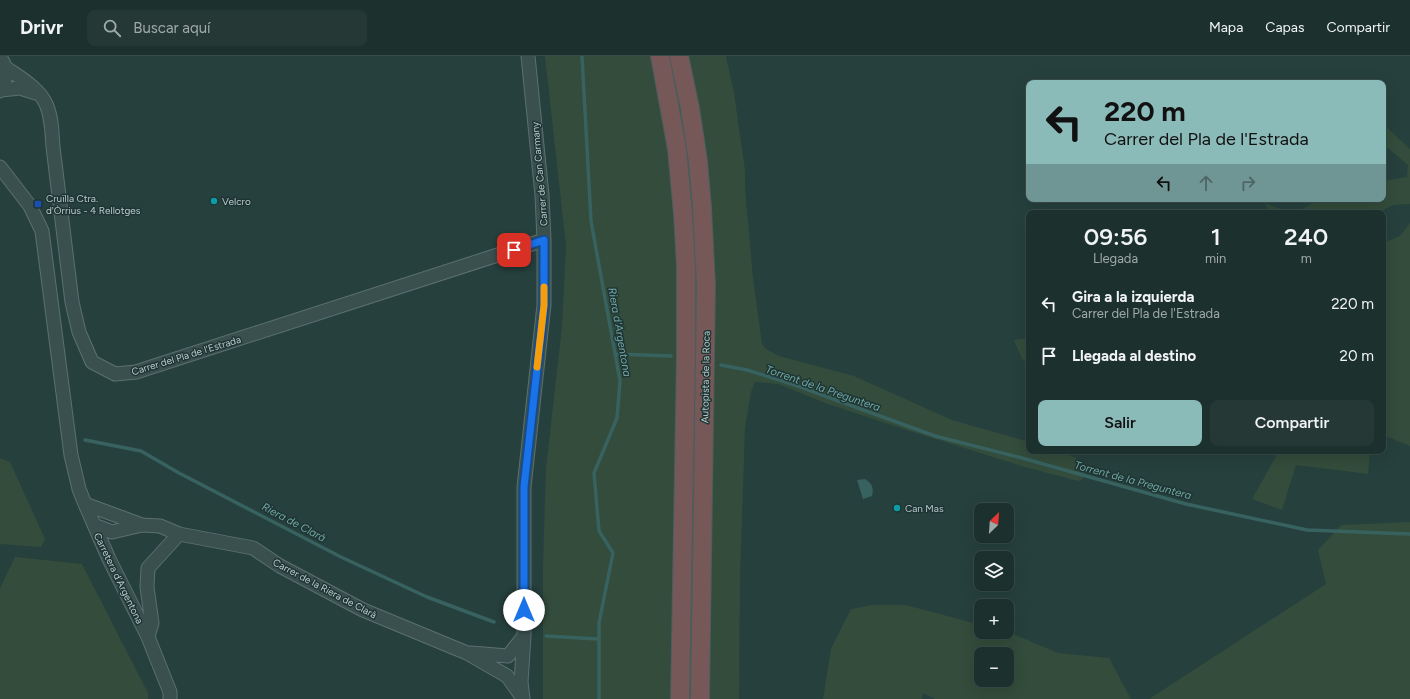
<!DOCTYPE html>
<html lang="es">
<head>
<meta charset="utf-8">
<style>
	:root { --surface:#1c302e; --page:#253836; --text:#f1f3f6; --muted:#a0a9aa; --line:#3a4b4a; --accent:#8bbbb9 }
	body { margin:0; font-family:Figtree,sans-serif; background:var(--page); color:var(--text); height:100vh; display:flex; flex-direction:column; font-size:15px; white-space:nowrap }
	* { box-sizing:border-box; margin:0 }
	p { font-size:13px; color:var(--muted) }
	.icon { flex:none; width:22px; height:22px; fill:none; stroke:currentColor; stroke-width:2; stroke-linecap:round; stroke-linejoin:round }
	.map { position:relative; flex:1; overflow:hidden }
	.drawer { position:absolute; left:1026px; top:154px; width:360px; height:244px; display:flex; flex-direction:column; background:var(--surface); border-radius:8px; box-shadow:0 4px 16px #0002,0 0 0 1px var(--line) }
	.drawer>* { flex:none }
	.hud { position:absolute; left:1026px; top:24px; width:360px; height:122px; border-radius:8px; box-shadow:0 4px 16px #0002,0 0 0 1px var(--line); background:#8bbbb9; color:#111; overflow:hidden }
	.needle { width:26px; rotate:25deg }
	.controls { position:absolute; left:974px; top:447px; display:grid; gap:8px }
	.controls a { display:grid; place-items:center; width:40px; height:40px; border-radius:8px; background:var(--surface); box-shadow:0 4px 16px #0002,0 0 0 1px var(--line); font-size:20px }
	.pin { position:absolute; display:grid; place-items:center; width:34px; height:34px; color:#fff; margin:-17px; border-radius:8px; box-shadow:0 2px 6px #0006 }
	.me { position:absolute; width:44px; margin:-22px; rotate:0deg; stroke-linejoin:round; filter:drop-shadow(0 0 3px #0008) }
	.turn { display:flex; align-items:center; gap:14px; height:84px; padding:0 12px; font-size:18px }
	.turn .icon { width:52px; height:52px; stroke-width:2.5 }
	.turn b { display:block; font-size:28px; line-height:34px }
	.lanes { display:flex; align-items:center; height:38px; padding:0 12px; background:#0003; justify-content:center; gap:20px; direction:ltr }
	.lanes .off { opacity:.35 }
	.eta { display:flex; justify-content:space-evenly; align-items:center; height:68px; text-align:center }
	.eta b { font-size:24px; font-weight:600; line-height:28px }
	.primary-button { display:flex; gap:8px; margin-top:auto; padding:8px 12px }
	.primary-button a { flex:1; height:46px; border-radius:8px; background:var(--accent); color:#111; font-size:16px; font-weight:600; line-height:46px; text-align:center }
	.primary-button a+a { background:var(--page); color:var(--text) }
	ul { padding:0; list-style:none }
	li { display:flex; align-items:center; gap:12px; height:52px; padding:0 12px }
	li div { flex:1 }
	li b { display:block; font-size:15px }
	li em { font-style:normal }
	header { display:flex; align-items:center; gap:24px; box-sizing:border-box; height:56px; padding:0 20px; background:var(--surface); border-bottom:1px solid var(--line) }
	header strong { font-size:19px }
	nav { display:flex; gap:22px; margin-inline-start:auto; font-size:14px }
	.search { width:280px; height:36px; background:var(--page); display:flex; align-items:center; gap:10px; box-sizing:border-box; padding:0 14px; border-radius:8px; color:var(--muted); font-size:15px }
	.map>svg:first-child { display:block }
</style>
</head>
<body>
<header>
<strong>Drivr</strong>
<div class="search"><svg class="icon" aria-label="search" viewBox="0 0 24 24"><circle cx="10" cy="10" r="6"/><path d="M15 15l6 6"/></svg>Buscar aquí</div>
<nav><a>Mapa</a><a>Capas</a><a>Compartir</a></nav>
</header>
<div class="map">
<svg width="1410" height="643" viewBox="0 0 1410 643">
	<rect width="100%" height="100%" fill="#26403e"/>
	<path fill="#334c3b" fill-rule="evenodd" d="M545 0H726L734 37 745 114V132L753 222 762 288 766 293 779 300 854 320 952 364 1029 386V395H1060L1076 402 1081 406 1084 411V422L1080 425 1074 424 1025 411 910 375 828 348 778 328 755 326 751 336 745 372 740 521 739 643H543V509L546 412 562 270 566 190Z
		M1383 68 1410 93V148L1393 149 1377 157H1296L1319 143H1383V125L1407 121 1408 109 1383 88Z
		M1265 147 1291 157H1270Z
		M1410 167V390L1383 379V187L1400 180Z
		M1029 282V307L1022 303 1014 284Z
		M1279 395H1370L1368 418 1296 409 1282 454 1252 443Z
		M0 402 10 406 45 483 41 491 0 488Z
		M1410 466V643H1149L1326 528 1318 494 1341 469Z
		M15 501 82 508 148 637V643H0V532Z
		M872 549H906L981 569V576H1006L1013 578 1058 597 1109 602 1131 643H935L923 637 922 643H823L831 593 851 553ZM981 598H1007V624H981Z"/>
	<path fill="#376260" d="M865 423C872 428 874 431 872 440L863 443 857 424Z"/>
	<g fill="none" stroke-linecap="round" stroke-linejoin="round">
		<path stroke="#376260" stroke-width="3.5" d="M582 0 591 165 620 325 617 362 594 417 599 475 613 497 599 567V643
			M615 298 671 300
			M721 309 747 314 792 328 935 380 1022 402 1186 448 1307 474 1410 478
			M85 384 141 395 179 417 341 501 427 541 494 566
			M546 580 598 583"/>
		<g stroke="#5b706f" stroke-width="15">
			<path id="minor" d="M0 1C8 12 7 24 0 35
				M5 11C19 21 39 32 46 48 52 61 52 77 53 91L72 246 79 276 92 306 115 318 136 316 544 184
				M1 34 20 32 36 37
				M0 111 30 150 42 175 71 399 79 433 85 448 109 503 148 581 170 636V643
				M85 448 142 469 160 470 179 478 253 492 280 510 363 554 467 597 507 620 522 641
				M94 469 112 476 142 469
				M148 581 152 567 147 531 148 512 179 478
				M471 597 508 600 524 580
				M523 643 521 626 524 580V431L544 249V184L542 139 528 0"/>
		</g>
		<g stroke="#485d5c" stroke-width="20">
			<path id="highway" d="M660 0 677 93 683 158 686 211V297L680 643
				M679 0 690 52 698 105 702 151 706 229 700 643"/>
		</g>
		<use href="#minor" stroke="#3a504f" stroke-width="13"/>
		<use href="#highway" stroke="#765859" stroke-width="18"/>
	</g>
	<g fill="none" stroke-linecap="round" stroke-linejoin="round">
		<g stroke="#114b97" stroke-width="10">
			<path id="route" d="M514 194 544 184V249L524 431V554"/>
		</g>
		<use href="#route" stroke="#1a73e8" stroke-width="7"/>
		<path stroke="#f59e0b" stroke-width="7" d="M537 311 544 249V231"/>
	</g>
	<g fill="#0f9aa8" stroke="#1f3534" stroke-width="1.5">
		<circle cx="214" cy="145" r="4"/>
		<circle cx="897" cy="452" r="4"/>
	</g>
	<rect fill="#1a4fb4" stroke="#1f3534" stroke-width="1.5" x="34" y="144" width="8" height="8" rx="2"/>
	<g text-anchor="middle" stroke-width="3" stroke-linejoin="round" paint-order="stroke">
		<g font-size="10" fill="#b7caca" stroke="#1f3534">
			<text transform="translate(539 118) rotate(-95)" y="4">Carrer de Can Carmany</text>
			<text transform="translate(186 299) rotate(-17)" y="4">Carrer del Pla de l'Estrada</text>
			<text transform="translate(705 321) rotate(-89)" y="4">Autopista de la Roca</text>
			<text transform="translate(119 522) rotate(64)" y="4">Carretera d'Argentona</text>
			<text transform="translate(325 532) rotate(28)" y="4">Carrer de la Riera de Clarà</text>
		</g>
		<g font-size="10" fill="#b7caca" stroke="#1f3534" text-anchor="start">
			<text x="46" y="146">Cruïlla Ctra.<tspan x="46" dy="12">d'Òrrius - 4 Rellotges</tspan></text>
			<text x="222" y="149">Velcro</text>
			<text x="905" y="456">Can Mas</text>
		</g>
		<g font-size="11" font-style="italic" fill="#71a8a5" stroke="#1f3534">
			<text transform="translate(620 276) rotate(80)" y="4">Riera d'Argentona</text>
			<text transform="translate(823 332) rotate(19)" y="4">Torrent de la Preguntera</text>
			<text transform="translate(1133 424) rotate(15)" y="4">Torrent de la Preguntera</text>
			<text transform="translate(294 466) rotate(28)" y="4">Riera de Clarà</text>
		</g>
	</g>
</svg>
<div class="controls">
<a><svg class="needle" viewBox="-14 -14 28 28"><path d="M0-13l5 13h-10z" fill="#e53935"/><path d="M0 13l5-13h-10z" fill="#a0a9aa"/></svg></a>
<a><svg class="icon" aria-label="layers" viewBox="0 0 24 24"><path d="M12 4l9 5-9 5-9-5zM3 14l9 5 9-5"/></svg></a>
<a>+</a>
<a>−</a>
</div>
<div class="pin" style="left:514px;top:194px;background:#d93025"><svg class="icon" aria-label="arrive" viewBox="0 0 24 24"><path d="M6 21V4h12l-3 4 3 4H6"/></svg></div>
<svg class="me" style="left:524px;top:554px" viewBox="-20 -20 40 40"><circle r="19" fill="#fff"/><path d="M0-13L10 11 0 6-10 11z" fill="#1a73e8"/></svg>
<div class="hud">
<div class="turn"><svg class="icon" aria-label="left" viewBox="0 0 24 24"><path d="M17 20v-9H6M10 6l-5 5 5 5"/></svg><div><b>220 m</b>Carrer del Pla de l'Estrada</div></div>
<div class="lanes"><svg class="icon" aria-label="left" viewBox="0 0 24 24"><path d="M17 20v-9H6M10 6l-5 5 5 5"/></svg><svg class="icon off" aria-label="ahead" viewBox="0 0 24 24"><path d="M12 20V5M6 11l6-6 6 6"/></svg><svg class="icon off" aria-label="right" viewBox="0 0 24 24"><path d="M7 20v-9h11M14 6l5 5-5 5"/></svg></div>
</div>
<section class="drawer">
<div class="eta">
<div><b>09:56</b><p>Llegada</p></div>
<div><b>1</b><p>min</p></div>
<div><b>240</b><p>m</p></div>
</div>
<ul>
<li><svg class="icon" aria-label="left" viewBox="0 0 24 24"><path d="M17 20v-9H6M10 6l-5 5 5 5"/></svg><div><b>Gira a la izquierda</b><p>Carrer del Pla de l'Estrada</p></div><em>220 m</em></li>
<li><svg class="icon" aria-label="arrive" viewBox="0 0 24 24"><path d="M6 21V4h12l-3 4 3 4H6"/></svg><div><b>Llegada al destino</b></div><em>20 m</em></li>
</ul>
<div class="primary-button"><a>Salir</a><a>Compartir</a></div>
</section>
</div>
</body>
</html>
